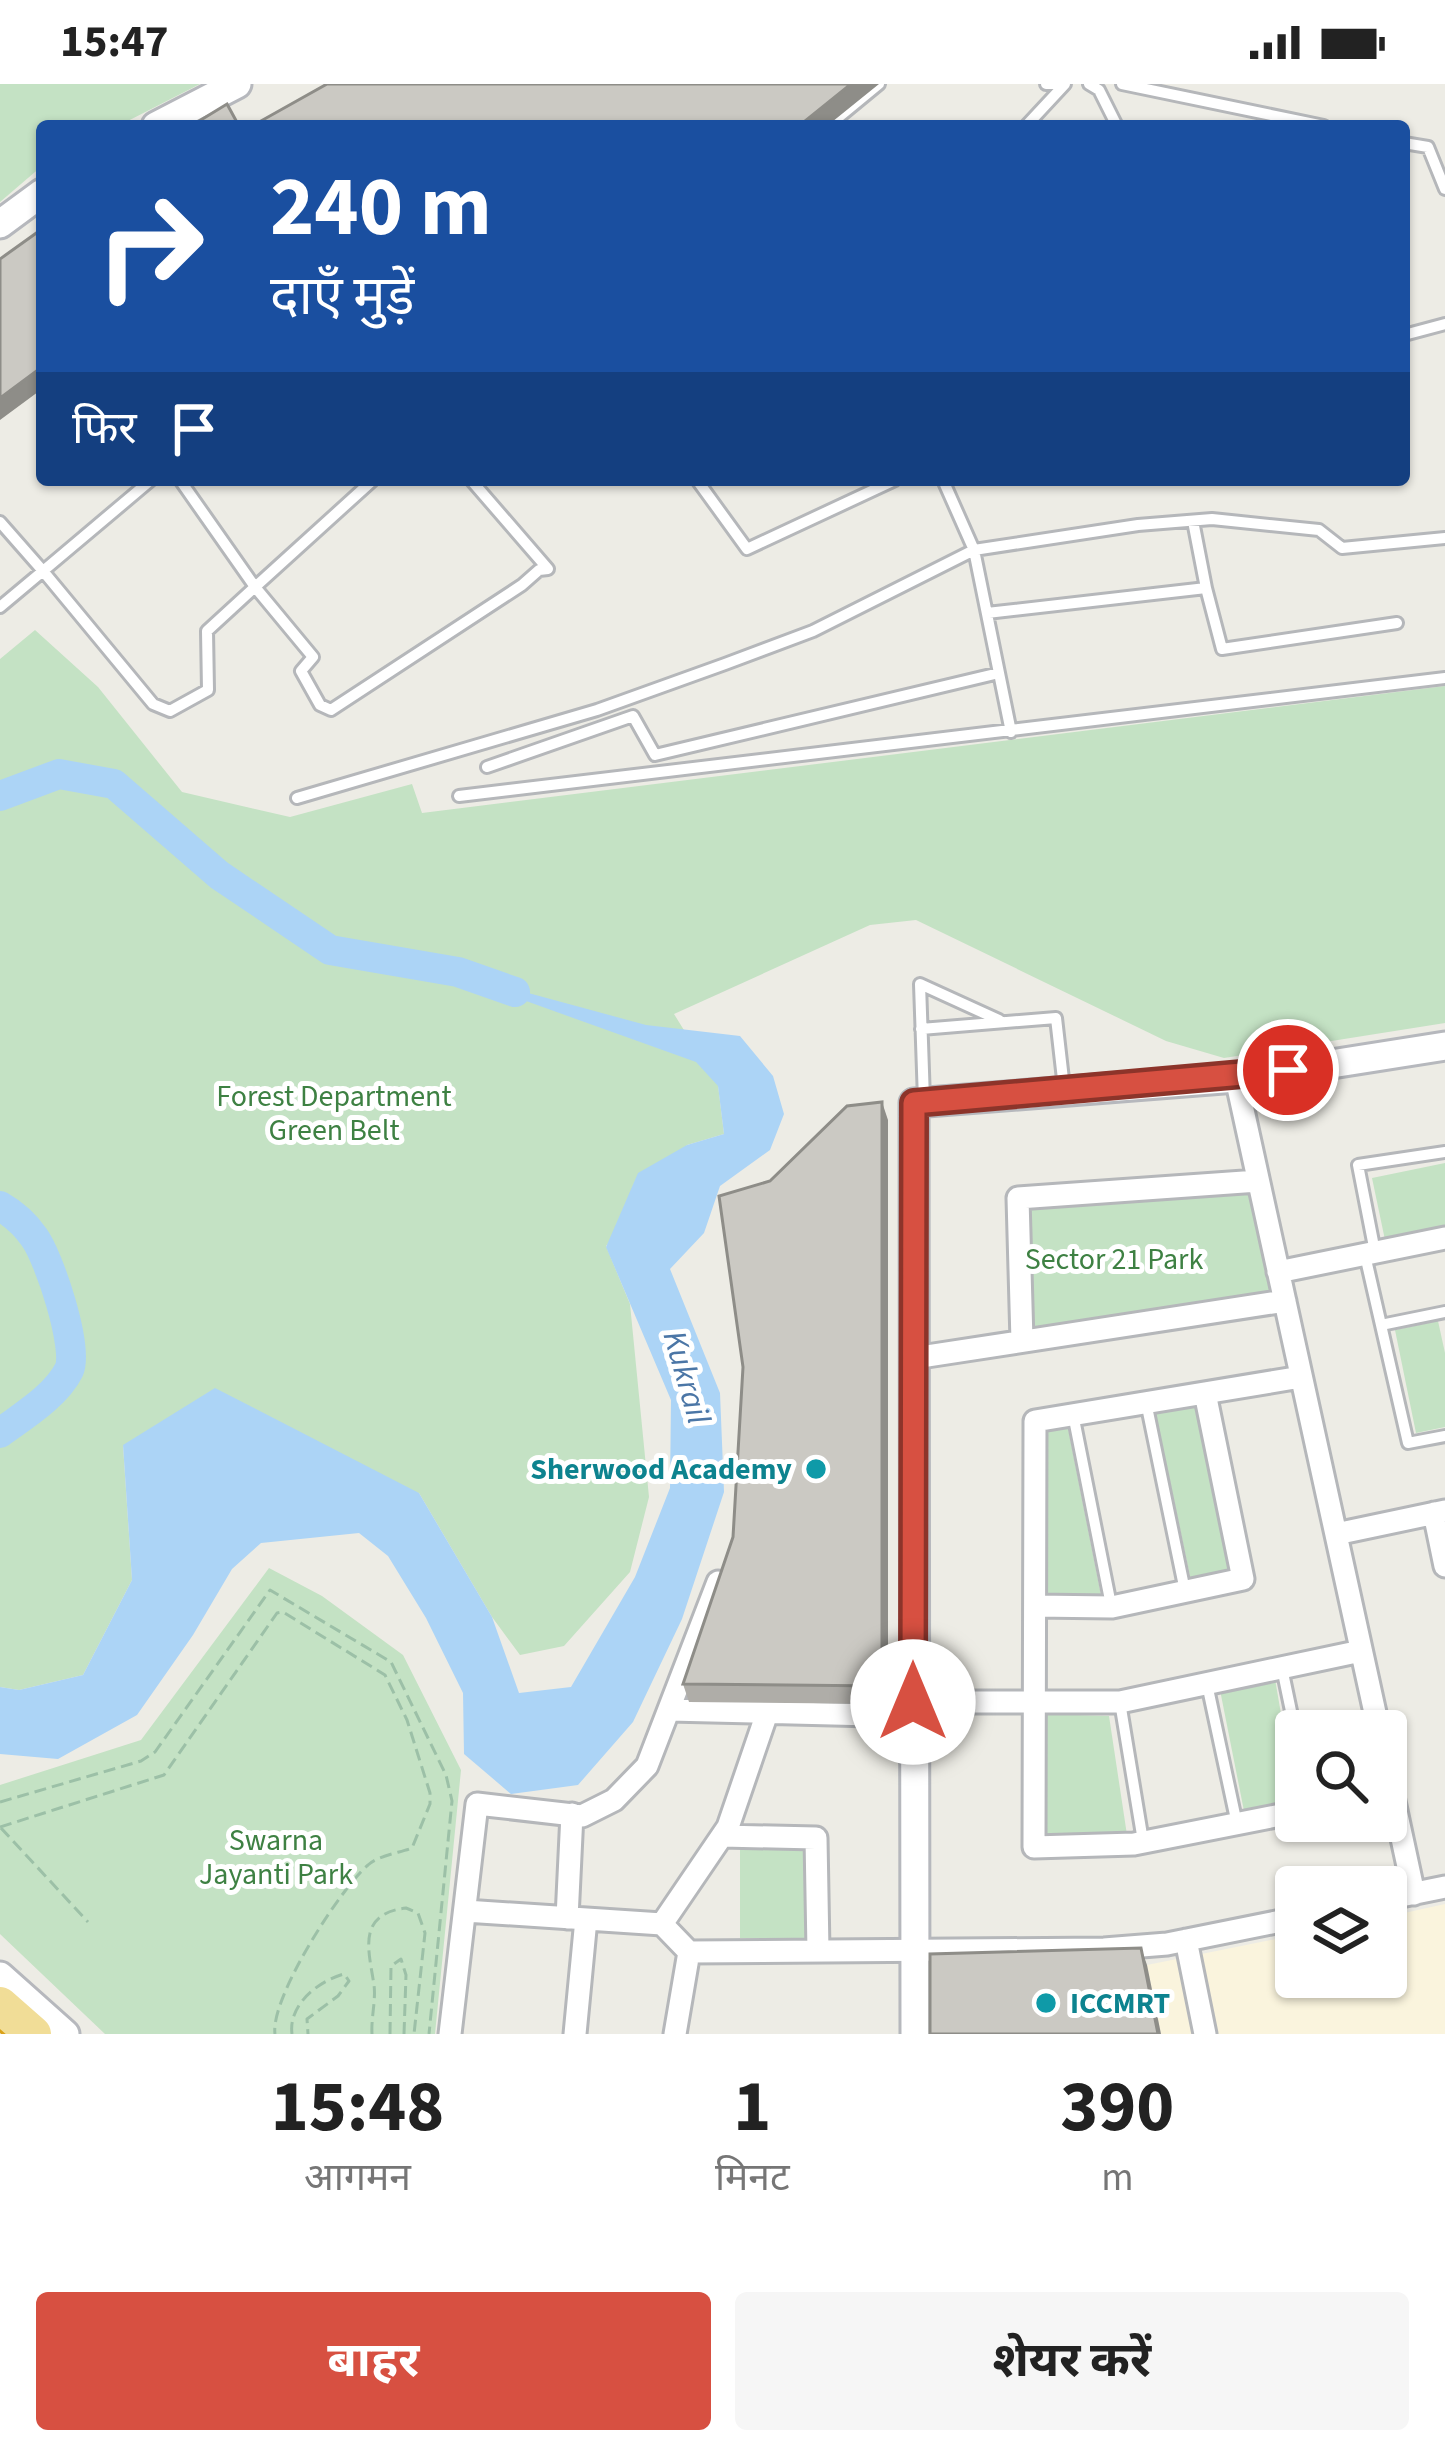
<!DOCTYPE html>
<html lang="hi">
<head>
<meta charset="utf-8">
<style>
	:root { --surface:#fff; --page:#f6f6f6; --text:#222; --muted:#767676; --accent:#d75041 }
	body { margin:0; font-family:"Source Sans 3","Noto Sans Devanagari",sans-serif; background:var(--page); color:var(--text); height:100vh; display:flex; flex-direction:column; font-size:45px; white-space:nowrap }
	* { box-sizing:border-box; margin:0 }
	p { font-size:39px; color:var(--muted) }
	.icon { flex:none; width:66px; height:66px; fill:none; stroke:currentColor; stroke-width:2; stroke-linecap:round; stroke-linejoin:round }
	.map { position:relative; height:1950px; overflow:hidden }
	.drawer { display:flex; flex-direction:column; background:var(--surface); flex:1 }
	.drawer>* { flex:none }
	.hud { position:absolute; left:36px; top:36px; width:1374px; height:366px; border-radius:12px; box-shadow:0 3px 9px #0004; background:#1a4fa0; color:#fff; overflow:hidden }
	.tools { position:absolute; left:1275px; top:1626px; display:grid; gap:24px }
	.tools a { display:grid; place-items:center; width:132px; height:132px; border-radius:12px; background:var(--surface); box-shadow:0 3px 9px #0004; font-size:60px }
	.pin { position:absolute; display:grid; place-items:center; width:102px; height:102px; color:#fff; margin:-51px; border:6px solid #fff; border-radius:50%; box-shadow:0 3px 12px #0007 }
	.me { position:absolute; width:132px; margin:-66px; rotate:0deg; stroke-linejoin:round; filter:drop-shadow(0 0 9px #0008) }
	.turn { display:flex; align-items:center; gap:42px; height:252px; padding:0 36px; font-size:54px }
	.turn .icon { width:156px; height:156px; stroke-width:2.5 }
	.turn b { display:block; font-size:84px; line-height:102px }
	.then { display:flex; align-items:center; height:114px; padding:0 36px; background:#0003; gap:24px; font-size:45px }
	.eta { display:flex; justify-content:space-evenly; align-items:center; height:204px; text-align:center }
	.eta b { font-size:72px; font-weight:700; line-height:84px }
	.cta { display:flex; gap:24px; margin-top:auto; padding:24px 36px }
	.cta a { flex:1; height:138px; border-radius:12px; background:var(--accent); color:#fff; font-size:48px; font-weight:700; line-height:138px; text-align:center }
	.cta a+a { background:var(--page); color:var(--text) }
	.status { display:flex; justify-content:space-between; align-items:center; height:84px; padding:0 60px; background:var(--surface); direction:ltr }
	.status svg { height:33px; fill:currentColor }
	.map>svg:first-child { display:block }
</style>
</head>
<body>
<div class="status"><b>15:47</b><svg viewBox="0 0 49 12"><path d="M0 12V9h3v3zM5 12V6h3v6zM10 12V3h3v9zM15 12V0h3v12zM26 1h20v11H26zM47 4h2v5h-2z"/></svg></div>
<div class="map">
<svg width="1445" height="1950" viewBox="0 0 1445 1950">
	<rect width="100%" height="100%" fill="#edece5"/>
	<path fill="#faf4dd" d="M1445 1820V1950H1161L1147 1881 1296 1851V1893H1386V1833Z"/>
	<path fill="#c4e2c4" d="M0 0H200L118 42H42V82L0 118Z
		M35 546 98 603 182 708 290 733 412 700 422 729 1445 602V939L1224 974 1166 957 916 836 870 841 674 930 718 1001 724 1050 687 1061 606 1162 630 1220 649 1413 630 1488 564 1562 520 1571 492 1533 419 1409 123 1361 132 1496 83 1591 19 1606 0 1603V575Z
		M1445 1079V1144L1385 1156 1372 1094Z
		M1250 1108 1271 1209 1032 1246 1028 1123Z
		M1438 1237 1445 1269V1343L1416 1349 1395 1246Z
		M1196 1318 1232 1488 1191 1497 1155 1327Z
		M1068 1344 1102 1516 1043 1515 1044 1347Z
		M269 1484 322 1512 403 1571 461 1686 435 1950H105L0 1850V1701L141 1656Z
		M1275 1595 1296 1717 1244 1727 1220 1606Z
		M1045 1630 1109 1632 1127 1751 1043 1753Z
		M811 1759V1854H740V1760Z"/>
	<path fill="#acd4f6" d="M477 895 646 941 740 952 773 992 784 1030 770 1066 720 1102 704 1149 670 1185 720 1309 724 1408 682 1535 633 1638 578 1701 511 1710 464 1670 463 1609 426 1534 388 1472 359 1449 261 1459 232 1485 193 1551 137 1631 58 1675 0 1670V1603L19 1606 83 1591 132 1496 123 1361 215 1304 419 1409 492 1533 519 1609 571 1603 635 1493 670 1404 671 1316 606 1163 638 1089 687 1061 724 1050 718 1002 696 978 498 907Z"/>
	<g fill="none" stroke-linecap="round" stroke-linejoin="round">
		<path stroke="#acd4f6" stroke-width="30" d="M0 712 59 690 114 700 219 791 330 866 458 888 515 908
			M0 1122C14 1130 25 1140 34 1153 49 1173 79 1264 69 1286 56 1312 23 1332 0 1349"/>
		<g stroke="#b5b7ba" stroke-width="16">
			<path id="lane" d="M1046 0H1053
				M1089 0 1099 6 1117 42
				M1122 0 1324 42
				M828 42 879 0
				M1026 42 1065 0
				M1404 59 1428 63 1445 105
				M1404 251 1445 240
				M180 396 255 503 373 396
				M697 396 747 465 895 396
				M943 396 974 466 1011 648
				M0 438 43 487 151 396
				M1206 504 1222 565 1397 539
				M0 523 43 487 153 620 170 627 208 606 207 547 255 503 313 573 301 587 320 621 331 626 522 501 539 486 548 485 471 396
				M987 529 1206 504 1193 437
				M487 683 633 632 655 671 999 589
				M459 712 1445 594
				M297 714 597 626 725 580 813 547 974 466 1138 441 1212 435 1319 446 1342 464 1445 454
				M921 945 1056 934 1064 1004
				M924 1016 920 900 999 936
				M1375 1168 1358 1081 1445 1068
				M1365 1171 1408 1359 1445 1352
				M1381 1241 1445 1228
				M1146 1318 1185 1507
				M1073 1330 1111 1521
				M1282 1584 1296 1651
				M1207 1600 1237 1740
				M1120 1618 1143 1757"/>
		</g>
		<g stroke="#b5b7ba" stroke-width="27">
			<path id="street" d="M1236 994 1379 1647
				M1278 1188 1445 1154
				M1022 1257 1018 1114 1258 1097
				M914 1274 1285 1217
				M1434 1429 1445 1482
				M1336 1450 1445 1427
				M1035 1522 1112 1523 1243 1495 1205 1309
				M913 1618H1120L1361 1567
				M669 1626 913 1632
				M1386 1680 1414 1810
				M1296 1728 1134 1760 1034 1763 1035 1337 1301 1293
				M722 1752 816 1754 818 1867
				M1386 1815 1445 1803
				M465 1827 662 1840 689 1868 1104 1865 1167 1860 1296 1834
				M567 1834 572 1730
				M662 1840 728 1743 767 1629
				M1186 1856 1205 1950
				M450 1950 477 1720 582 1732 614 1716 647 1682 718 1498
				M575 1950 586 1835
				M675 1950 689 1868"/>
		</g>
		<g stroke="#b6b8bd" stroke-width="33">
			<path id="secondary" d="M156 42 237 0
				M0 140 42 109
				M0 1892 65 1950
				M915 1950 914 1019 1249 993 1445 962"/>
		</g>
		<g stroke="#daa118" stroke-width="42">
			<path id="highway" d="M0 1921 33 1950"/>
		</g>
		<path stroke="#9cc0a7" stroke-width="3" stroke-dasharray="12 6" stroke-linecap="butt" d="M0 1718 141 1677 155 1668 270 1506 391 1578 446 1691 452 1717 429 1950
			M0 1743 164 1691 277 1529 283 1528 385 1591 407 1636 430 1709V1720L412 1764C399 1769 379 1771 368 1781 340 1805 270 1914 275 1950
			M1 1744 88 1838
			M292 1950C288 1921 318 1897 344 1890L349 1897 338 1912 307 1935 308 1950
			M372 1950C371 1934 376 1916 374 1901 369 1867 356 1830 406 1824L418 1829 425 1849 414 1950
			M390 1950 391 1882 401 1875 406 1891 404 1950"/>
		<use href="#lane" stroke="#fff" stroke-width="10"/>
		<use href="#street" stroke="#fff" stroke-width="21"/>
		<use href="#secondary" stroke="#fff" stroke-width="27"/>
		<use href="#highway" stroke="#f1dd97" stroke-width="36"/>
	</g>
	<path fill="#afada8" d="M888 1036V1620L689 1618 683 1600 733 1453 770 1097Z"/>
	<path fill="#8e8d88" d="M851 0H879L827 42H799Z
		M42 283V305L0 336V314Z
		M882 1018 888 1036V1620L882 1602Z
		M1141 1864 1147 1881 1161 1950H1158Z"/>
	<path fill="#cbc9c3" stroke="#8e8d88" stroke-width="3" d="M327 0H851L799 42H252Z
		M227 20 239 42H191Z
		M42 145V283L0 314V175Z
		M882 1018V1602L683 1600 733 1453 743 1283 719 1112 770 1097 847 1022Z
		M1141 1864 1158 1950H930V1870Z"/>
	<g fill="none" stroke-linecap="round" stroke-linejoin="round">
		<g stroke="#8c342a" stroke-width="30">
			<path id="route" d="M913 1618 914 1019 1288 986"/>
		</g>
		<use href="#route" stroke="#d75041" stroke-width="21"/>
	</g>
	<g fill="#0f9aa8" stroke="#fff" stroke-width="4.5">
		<circle cx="816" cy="1385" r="12"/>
		<circle cx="1046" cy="1919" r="12"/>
	</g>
	<g text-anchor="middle" stroke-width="10" stroke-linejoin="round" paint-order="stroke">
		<g font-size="30" fill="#3e8143" stroke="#fff">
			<text x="334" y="1022">Forest Department<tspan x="334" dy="34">Green Belt</tspan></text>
			<text x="1114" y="1185">Sector 21 Park</text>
			<text x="276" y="1766">Swarna<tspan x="276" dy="34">Jayanti Park</tspan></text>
		</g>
		<g font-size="30" font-weight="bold" fill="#0d838f" stroke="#fff" text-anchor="end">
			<text x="792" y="1395">Sherwood Academy</text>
			<text x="1070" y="1929" text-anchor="start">ICCMRT</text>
		</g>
		<g font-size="33" font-style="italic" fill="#4b76a6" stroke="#fff">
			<text transform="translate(688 1293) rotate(74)" y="12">Kukrail</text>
		</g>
	</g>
</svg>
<div class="tools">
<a><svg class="icon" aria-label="search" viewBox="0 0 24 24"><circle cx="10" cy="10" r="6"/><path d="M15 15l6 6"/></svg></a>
<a><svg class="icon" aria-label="layers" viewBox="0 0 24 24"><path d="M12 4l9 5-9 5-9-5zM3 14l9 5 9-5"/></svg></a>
</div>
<div class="pin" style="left:1288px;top:986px;background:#d93025"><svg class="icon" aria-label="arrive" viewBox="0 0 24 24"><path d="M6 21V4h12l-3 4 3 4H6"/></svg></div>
<svg class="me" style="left:913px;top:1618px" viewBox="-20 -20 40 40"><circle r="19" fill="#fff"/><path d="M0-13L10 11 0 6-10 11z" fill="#d75041"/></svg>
<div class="hud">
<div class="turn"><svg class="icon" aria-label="right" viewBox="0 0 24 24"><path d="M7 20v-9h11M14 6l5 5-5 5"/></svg><div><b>240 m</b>दाएँ मुड़ें</div></div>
<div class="then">फिर<svg class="icon" aria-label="arrive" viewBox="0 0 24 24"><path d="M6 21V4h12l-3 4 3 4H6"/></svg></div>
</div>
</div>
<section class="drawer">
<div class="eta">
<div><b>15:48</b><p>आगमन</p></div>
<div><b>1</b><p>मिनट</p></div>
<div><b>390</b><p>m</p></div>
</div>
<div class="cta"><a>बाहर</a><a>शेयर करें</a></div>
</section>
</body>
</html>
